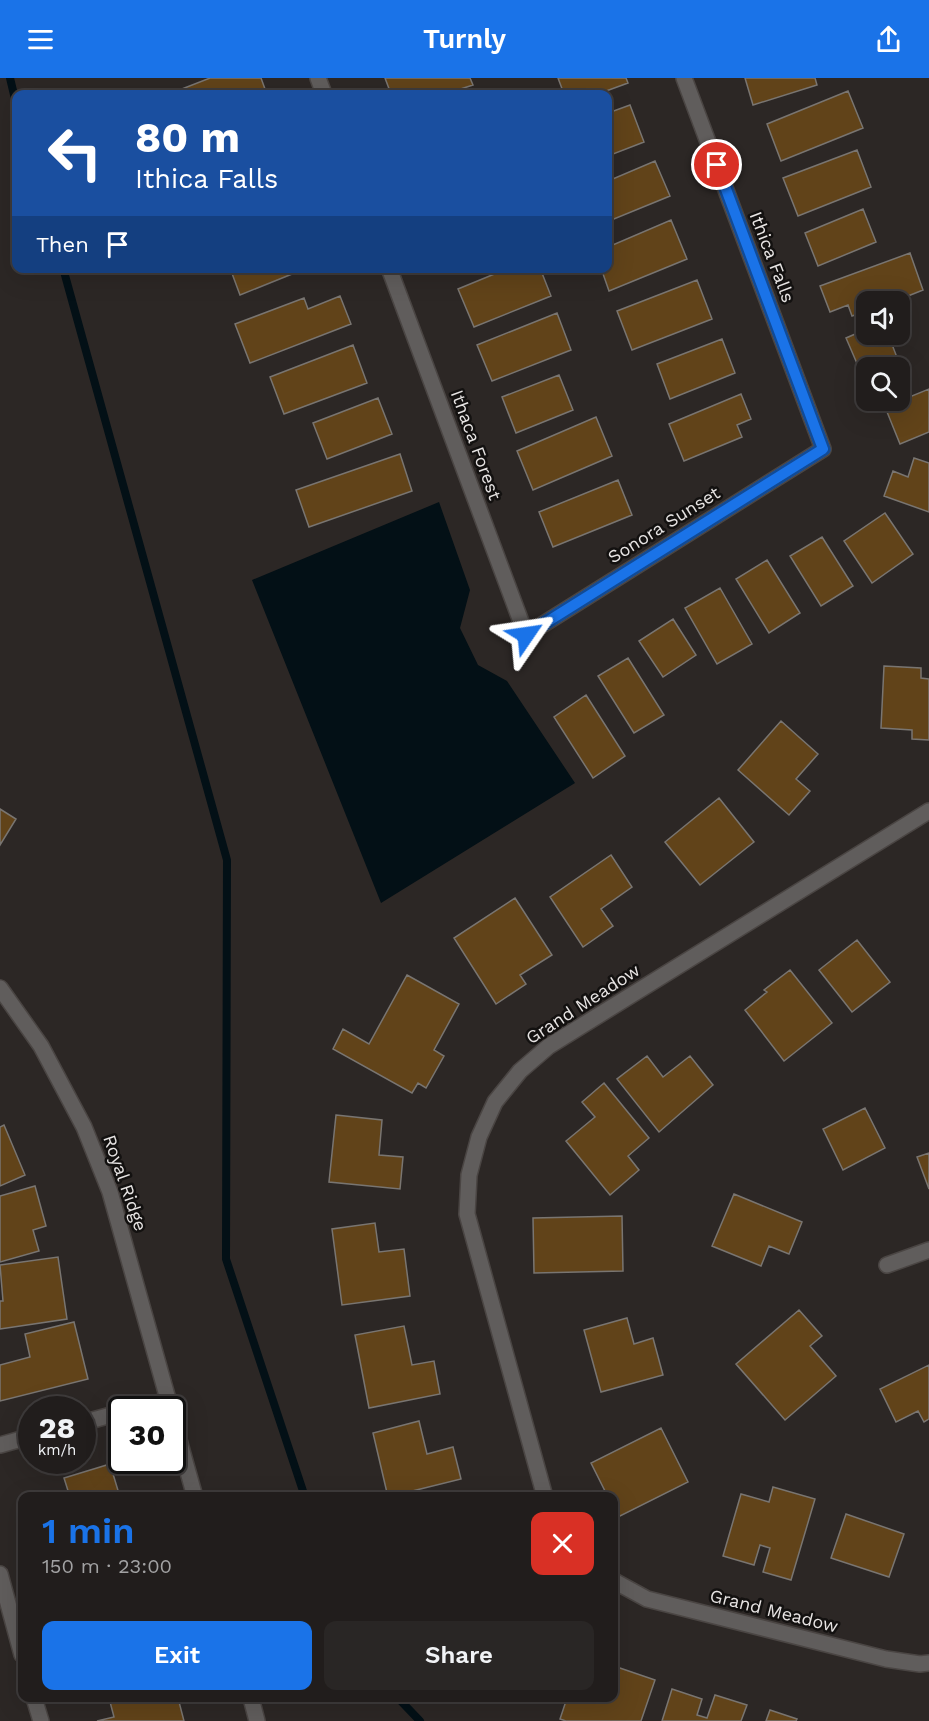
<!DOCTYPE html>
<html lang="en">
<head>
<meta charset="utf-8">
<style>
	:root { --surface:#211d1c; --page:#292625; --text:#f1f3f6; --muted:#a2a2a3; --line:#3e3b3b; --accent:#1a73e8 }
	body { margin:0; font-family:"Work Sans",sans-serif; background:var(--page); color:var(--text); height:100vh; display:flex; flex-direction:column; font-size:22px; white-space:nowrap }
	* { box-sizing:border-box; margin:0 }
	p { font-size:20px; color:var(--muted) }
	.icon { flex:none; width:33px; height:33px; fill:none; stroke:currentColor; stroke-width:2; stroke-linecap:round; stroke-linejoin:round }
	.map { position:relative; flex:1; overflow:hidden }
	.drawer { position:absolute; left:18px; top:1414px; width:600px; height:210px; display:flex; flex-direction:column; background:var(--surface); border-radius:12px; box-shadow:0 6px 24px #0002,0 0 0 2px var(--line) }
	.drawer>* { flex:none }
	.hud { position:absolute; left:12px; top:12px; width:600px; height:183px; border-radius:12px; box-shadow:0 6px 24px #0002,0 0 0 2px var(--line); background:#1a4fa0; color:#fff; overflow:hidden }
	.controls { position:absolute; left:856px; top:213px; display:grid; gap:12px }
	.controls a { display:grid; place-items:center; width:54px; height:54px; border-radius:12px; background:var(--surface); box-shadow:0 6px 24px #0002,0 0 0 2px var(--line); font-size:30px }
	.speed { position:absolute; left:18px; top:1318px; display:flex; gap:12px; font-size:30px; font-weight:700; text-align:center }
	.speed>* { display:grid; place-content:center; width:78px; height:78px; border-radius:50%; background:var(--surface); box-shadow:0 6px 24px #0002,0 0 0 2px var(--line); line-height:1 }
	.speed small { font-size:15px; font-weight:400 }
	.speed .limit { border:3px solid #111; border-radius:9px; background:#fff; color:#111 }
	.pin { position:absolute; display:grid; place-items:center; width:51px; height:51px; color:#fff; margin:-26px; border:3px solid #fff; border-radius:50%; box-shadow:0 2px 6px #0007 }
	.me { position:absolute; width:66px; margin:-33px; rotate:58deg; stroke-linejoin:round; filter:drop-shadow(0 0 4px #0008) }
	.turn { display:flex; align-items:center; gap:21px; height:126px; padding:0 24px; font-size:27px }
	.turn .icon { width:78px; height:78px; stroke-width:2.5 }
	.turn b { display:block; font-size:42px; line-height:51px }
	.then { display:flex; align-items:center; height:57px; padding:0 24px; background:#0003; gap:12px; font-size:22px }
	.round { display:grid; place-items:center; flex:none; width:63px; height:63px; border-radius:12px; background:var(--page) }
	.head { display:flex; align-items:center; justify-content:space-between; height:102px; padding:0 24px }
	h1 { font-size:36px; font-weight:600; line-height:45px; color:var(--accent) }
	.action { display:flex; gap:12px; margin-top:auto; padding:12px 24px }
	.action a { flex:1; height:69px; border-radius:12px; background:var(--accent); color:#fff; font-size:24px; font-weight:600; line-height:69px; text-align:center }
	.action a+a { background:var(--page); color:var(--text) }
	header { display:flex; justify-content:space-between; align-items:center; height:78px; padding:0 24px; background:var(--accent); color:#fff; font-size:27px; font-weight:600 }
	.map>svg:first-child { display:block }
</style>
</head>
<body>
<header><svg class="icon" aria-label="menu" viewBox="0 0 24 24"><path d="M4 6h16M4 12h16M4 18h16"/></svg>Turnly<svg class="icon" aria-label="share" viewBox="0 0 24 24"><path d="M12 15V3M7 8l5-5 5 5M5 13v7h14v-7"/></svg></header>
<div class="map">
<svg width="929" height="1643" viewBox="0 0 929 1643">
	<rect width="100%" height="100%" fill="#2c2725"/>
	<path fill="#031016" d="M439 424 470 512 460 550 478 587 507 603 575 705 381 825 252 502Z"/>
	<g fill="none" stroke-linecap="round" stroke-linejoin="round">
		<path stroke="#031016" stroke-width="8" d="M10 0 16 25
			M63 190 227 782 226 1181 305 1419
			M398 1620 420 1643"/>
	</g>
	<path fill="#614319" stroke="#797571" stroke-width="1.5" d="M210 0H261L265 11 252 16H169Z
		M385 0H470L473 7 445 16H391Z
		M558 0H626L628 5 598 16H564Z
		M745 0H815L817 7 753 27Z
		M848 13 863 50 781 83 767 46Z
		M630 27 644 64 608 78V35Z
		M857 72 871 109 798 138 783 100Z
		M655 83 670 118 609 143 608 139V103Z
		M863 131 876 164 818 188 805 155Z
		M671 142 687 181 609 213 601 190H608V169Z
		M910 175 923 212 893 224H867V233L852 238 848 227 830 234 820 208Z
		M230 190H307L240 217Z
		M450 190H467L452 196Z
		M509 190H540L551 218 474 249 458 211Z
		M697 202 712 241 632 272 617 233Z
		M340 218 351 246 250 285 235 246 304 220 308 231Z
		M557 235 571 272 492 303 477 267Z
		M867 251V256H888L898 282 880 290H867V295L862 297 846 260Z
		M722 261 735 295 670 321 657 286Z
		M353 267 367 305 284 336 270 299Z
		M559 297 573 332 516 355 502 319Z
		M929 311V354L900 366 885 329Z
		M741 316 751 341 737 347 742 359 684 383 669 346Z
		M378 320 392 356 327 381 313 345Z
		M596 339 612 378 533 412 517 373Z
		M400 376 412 413 309 449 296 412Z
		M914 380 929 385V434L884 418 893 393 908 399Z
		M618 402 632 437 553 469 539 434Z
		M885 435 913 476 872 505 844 463Z
		M822 459 853 508 821 528 790 478Z
		M767 482 800 535 769 555 736 501Z
		M720 510 752 566 717 586 685 530Z
		M673 541 696 577 663 599 639 563Z
		M628 580 664 637 634 655 598 598Z
		M884 588 921 590V600L929 601V662L912 661V652L881 650Z
		M586 617 625 678 593 700 554 639Z
		M781 643 818 676 796 701 810 713 789 737 738 692Z
		M719 720 754 764 700 807 665 764Z
		M0 731 16 741 0 767Z
		M611 777 632 809 601 831 613 848 583 869 550 819Z
		M515 820 552 877 520 897 526 906 496 926 454 860Z
		M857 862 890 904 852 934 819 892Z
		M790 892 832 945 784 983 745 932 767 914 764 912Z
		M407 897 459 926 434 972 444 978 426 1010 418 1005 412 1015 333 971 343 951 369 966Z
		M647 978 663 999 690 978 713 1007 659 1054 617 1001Z
		M604 1005 649 1060 628 1078 639 1092 610 1117 566 1063 595 1039 582 1024Z
		M865 1030 885 1070 843 1092 823 1051Z
		M336 1037 382 1042 379 1077 403 1079 400 1111 329 1104Z
		M4 1047 25 1097 0 1108V1049Z
		M929 1075V1111L917 1079Z
		M35 1108 46 1148 33 1152 39 1173 0 1184V1118Z
		M734 1116 802 1144 789 1176 769 1168 761 1188 712 1168Z
		M622 1138 623 1193 534 1195 533 1140Z
		M375 1145 379 1174 404 1171 410 1218 342 1227 332 1151Z
		M58 1179 67 1241 0 1251V1223H3L0 1187Z
		M799 1232 822 1258 810 1268 836 1298 785 1342 736 1286Z
		M627 1240 634 1266 653 1260 663 1297 601 1314 584 1252Z
		M74 1244 88 1301 0 1323V1287L30 1279 25 1256Z
		M404 1248 412 1287 434 1283 440 1316 369 1330 355 1257Z
		M929 1287V1341L924 1344 918 1333 896 1344 880 1311Z
		M419 1343 427 1376 453 1369 461 1401 388 1419 373 1355Z
		M661 1350 688 1404 618 1439 614 1431V1419H608L591 1385Z
		M110 1386 120 1419H70L64 1400Z
		M773 1409 815 1421 791 1502 763 1494 770 1470 760 1467 754 1487 723 1478 741 1416 769 1424Z
		M846 1436 904 1456 889 1499 831 1480Z
		M614 1588 655 1602 641 1643H566L560 1641 567 1620H614Z
		M672 1611 702 1621 697 1637 707 1640 715 1617 747 1627 741 1643H662Z
		M109 1620H178L184 1643H97L114 1639Z
		M770 1632 797 1641 796 1643H766Z"/>
	<g fill="none" stroke-linecap="round" stroke-linejoin="round">
		<g stroke="#4a4543" stroke-width="18">
			<path id="minor" d="M318 0 324 16
				M389 190 526 557 823 371 684 0
				M0 910 41 968 84 1049 110 1114 171 1332
				M887 1187 929 1172
				M130 1332 168 1322
				M172 1337 195 1419
				M82 1345 122 1334
				M0 1367 32 1358
				M545 1419 467 1136 469 1097 479 1059 495 1024 520 993 549 968 929 733
				M0 1496 22 1577
				M614 1503 647 1521 886 1581 920 1586 929 1585
				M34 1620 41 1643
				M251 1620 257 1643"/>
		</g>
		<use href="#minor" stroke="#605d5c" stroke-width="15"/>
	</g>
	<g fill="none" stroke-linecap="round" stroke-linejoin="round">
		<g stroke="#114b97" stroke-width="15">
			<path id="route" d="M526 557 823 371 717 87"/>
		</g>
		<use href="#route" stroke="#1a73e8" stroke-width="10"/>
	</g>
	<g text-anchor="middle" stroke-width="5" stroke-linejoin="round" paint-order="stroke">
		<g font-size="18" fill="#e7e4e3" stroke="#131110">
			<text transform="translate(772 179) rotate(69)" y="6">Ithica Falls</text>
			<text transform="translate(476 367) rotate(70)" y="6">Ithaca Forest</text>
			<text transform="translate(664 447) rotate(-32)" y="6">Sonora Sunset</text>
			<text transform="translate(583 926) rotate(-33)" y="6">Grand Meadow</text>
			<text transform="translate(125 1105) rotate(71)" y="6">Royal Ridge</text>
			<text transform="translate(774 1533) rotate(14)" y="6">Grand Meadow</text>
		</g>
	</g>
</svg>
<div class="controls">
<a><svg class="icon" aria-label="sound" viewBox="0 0 24 24"><path d="M4 9h4l5-4v14l-5-4H4zM17 9q2 3 0 6"/></svg></a>
<a><svg class="icon" aria-label="search" viewBox="0 0 24 24"><circle cx="10" cy="10" r="6"/><path d="M15 15l6 6"/></svg></a>
</div>
<div class="speed"><div>28<small>km/h</small></div><div class="limit">30</div></div>
<div class="pin" style="left:717px;top:87px;background:#d93025"><svg class="icon" aria-label="arrive" viewBox="0 0 24 24"><path d="M6 21V4h12l-3 4 3 4H6"/></svg></div>
<svg class="me" style="left:526px;top:557px" viewBox="-20 -20 40 40"><path d="M0-17L14 15 0 8-14 15z" fill="#1a73e8" stroke="#fff" stroke-width="4"/></svg>
<div class="hud">
<div class="turn"><svg class="icon" aria-label="left" viewBox="0 0 24 24"><path d="M17 20v-9H6M10 6l-5 5 5 5"/></svg><div><b>80 m</b>Ithica Falls</div></div>
<div class="then">Then<svg class="icon" aria-label="arrive" viewBox="0 0 24 24"><path d="M6 21V4h12l-3 4 3 4H6"/></svg></div>
</div>
<section class="drawer">
<div class="head"><div><h1>1 min</h1><p>150 m · 23:00</p></div><a class="round" style="background:#d93025;color:#fff"><svg class="icon" aria-label="close" viewBox="0 0 24 24"><path d="M6 6l12 12M18 6L6 18"/></svg></a></div>
<div class="action"><a>Exit</a><a>Share</a></div>
</section>
</div>
</body>
</html>
